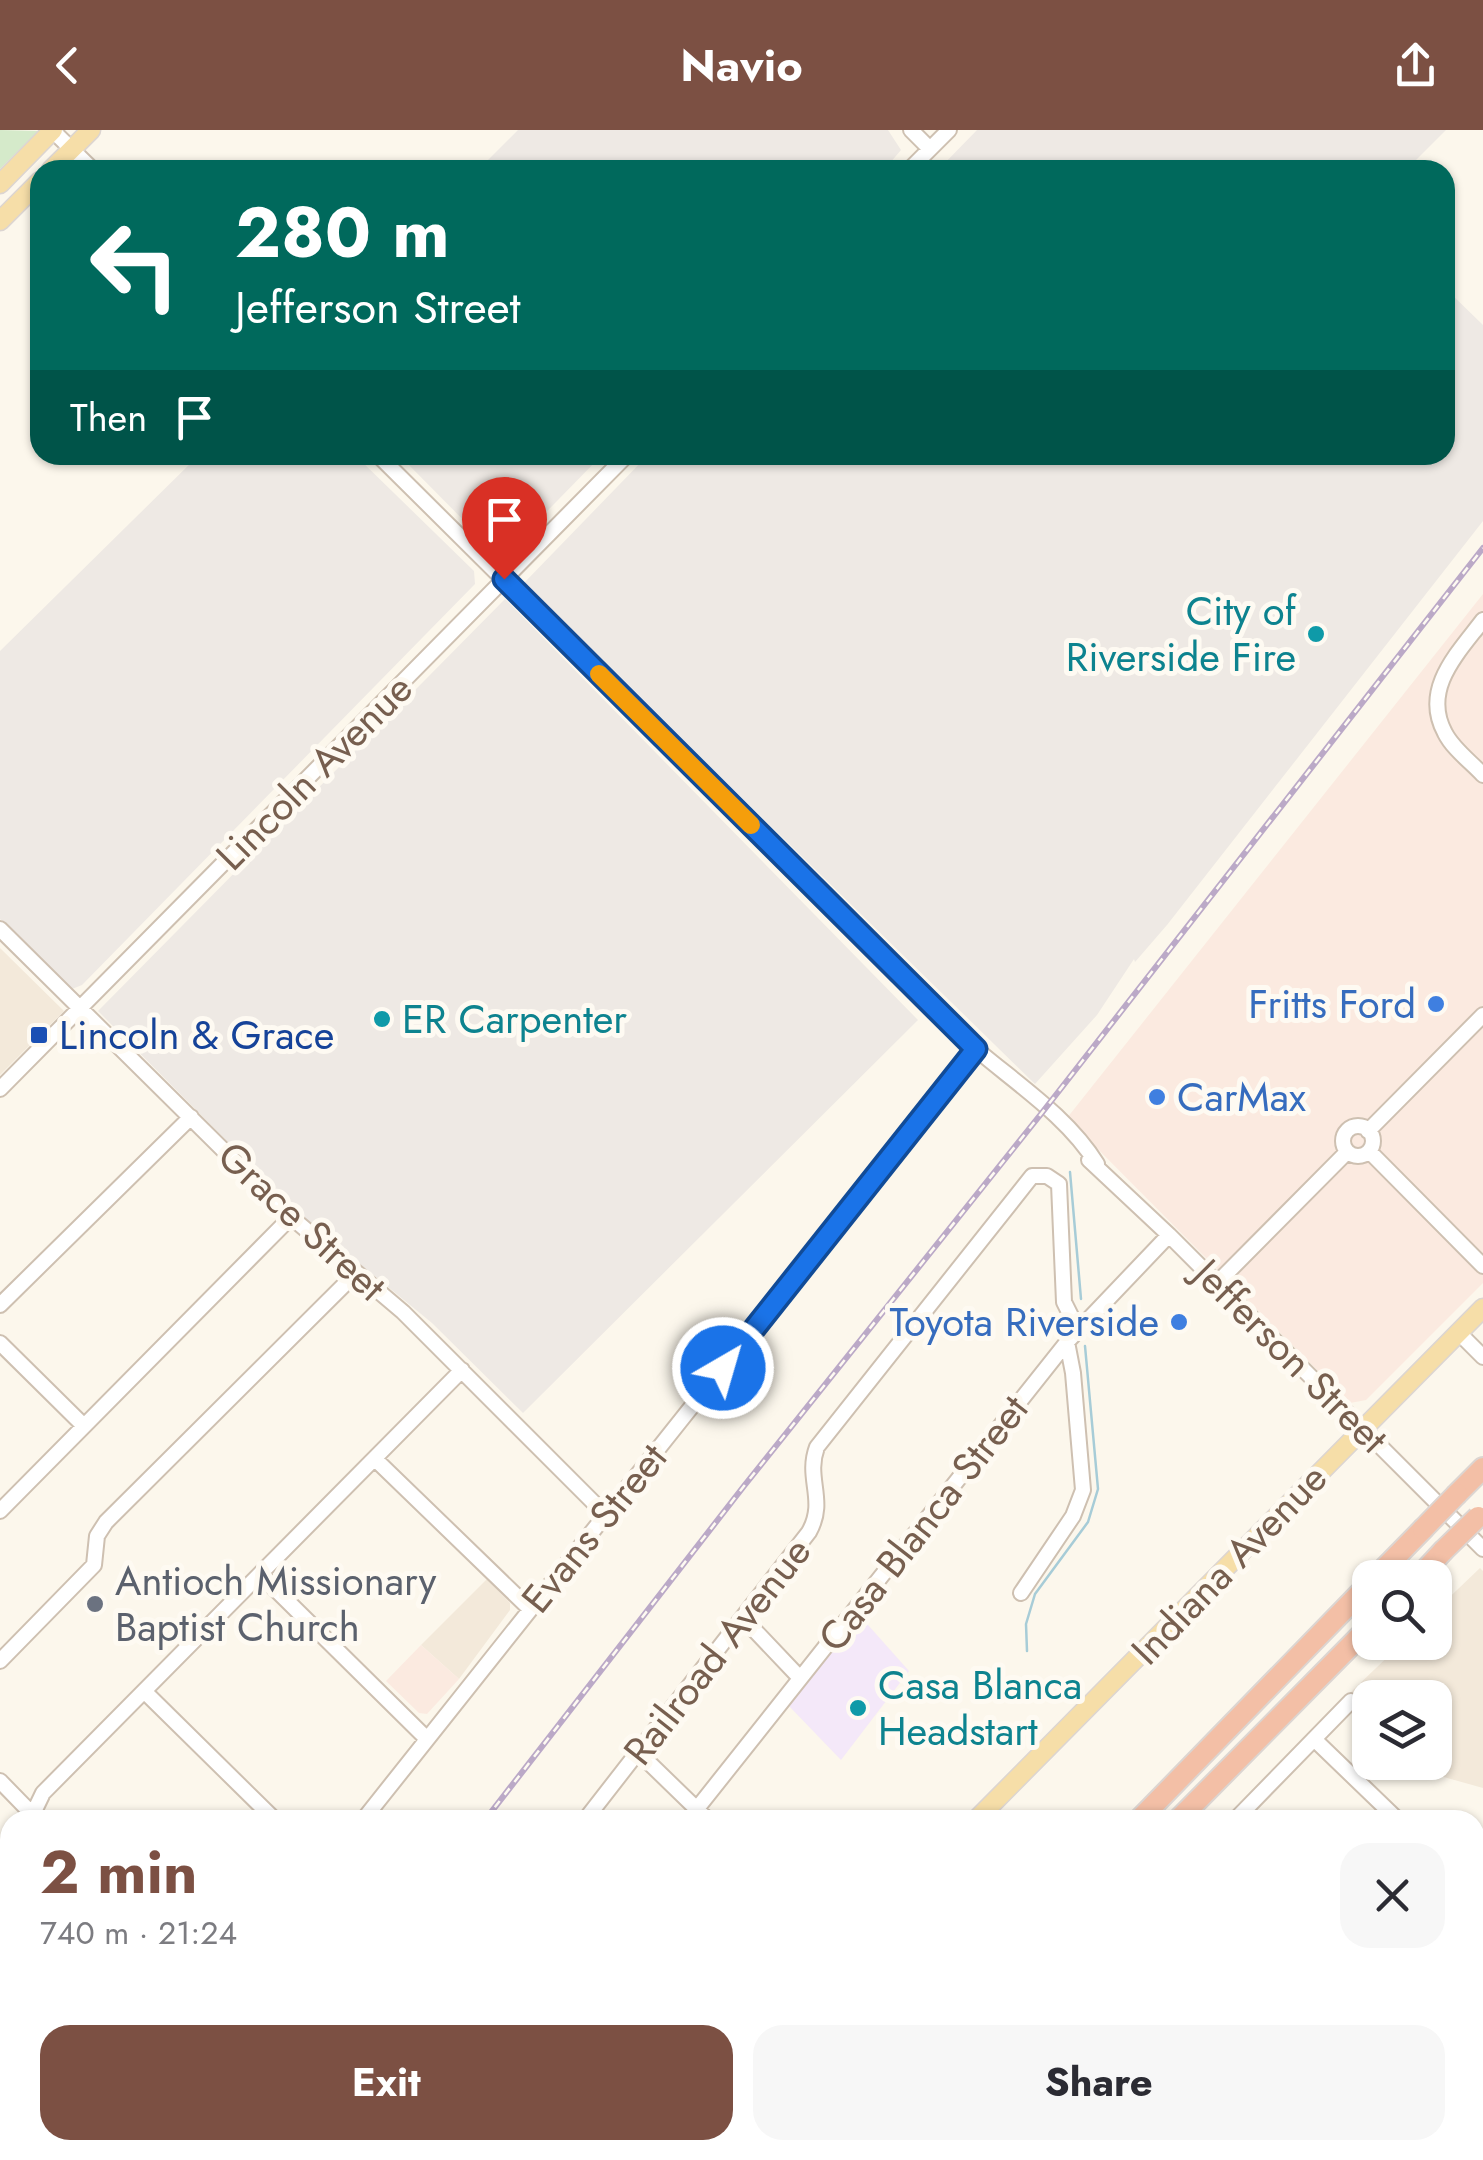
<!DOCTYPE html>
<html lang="en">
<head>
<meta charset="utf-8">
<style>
	:root { --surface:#fff; --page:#f7f7f7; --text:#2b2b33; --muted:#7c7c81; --accent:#7c5043 }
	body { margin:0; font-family:Jost,sans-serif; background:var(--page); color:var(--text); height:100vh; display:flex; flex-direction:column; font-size:38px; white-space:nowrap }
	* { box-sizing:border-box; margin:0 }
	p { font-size:32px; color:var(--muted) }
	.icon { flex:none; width:55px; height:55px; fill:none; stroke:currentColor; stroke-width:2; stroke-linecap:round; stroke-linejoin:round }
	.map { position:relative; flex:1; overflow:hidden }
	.details { position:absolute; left:0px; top:1680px; width:1485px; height:350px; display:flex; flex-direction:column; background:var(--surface); border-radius:30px 30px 0 0; box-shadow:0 2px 8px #0004 }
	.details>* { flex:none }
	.guide { position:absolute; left:30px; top:30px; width:1425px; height:305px; border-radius:30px; box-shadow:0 2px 8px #0004; background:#00695c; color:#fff; overflow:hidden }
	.fabs { position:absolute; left:1352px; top:1430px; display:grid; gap:20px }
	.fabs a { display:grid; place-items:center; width:100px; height:100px; border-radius:20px; background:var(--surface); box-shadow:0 2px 8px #0004; font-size:50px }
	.pin { position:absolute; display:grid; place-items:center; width:85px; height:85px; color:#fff; margin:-102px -42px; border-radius:50% 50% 50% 0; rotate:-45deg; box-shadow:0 0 10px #0007 }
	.pin .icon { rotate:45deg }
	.me { position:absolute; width:110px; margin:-55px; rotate:38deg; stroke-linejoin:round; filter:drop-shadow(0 0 8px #0008) }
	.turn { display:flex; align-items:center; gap:35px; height:210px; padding:0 40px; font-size:45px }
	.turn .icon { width:130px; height:130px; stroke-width:2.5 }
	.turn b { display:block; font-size:70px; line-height:85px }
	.then { display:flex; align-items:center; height:95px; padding:0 40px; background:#0003; gap:20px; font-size:38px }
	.round { display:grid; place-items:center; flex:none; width:105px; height:105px; border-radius:30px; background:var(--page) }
	.head { display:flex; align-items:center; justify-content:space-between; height:170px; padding:0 40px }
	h1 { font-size:60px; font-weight:700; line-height:75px; color:var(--accent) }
	.primary-button { display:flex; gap:20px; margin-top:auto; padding:20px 40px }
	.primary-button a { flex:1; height:115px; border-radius:30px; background:var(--accent); color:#fff; font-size:40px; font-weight:700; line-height:115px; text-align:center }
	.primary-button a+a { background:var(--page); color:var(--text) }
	header { display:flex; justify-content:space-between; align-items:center; height:130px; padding:0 40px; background:var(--accent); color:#fff; font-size:45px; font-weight:700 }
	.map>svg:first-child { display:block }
</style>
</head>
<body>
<header><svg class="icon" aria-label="back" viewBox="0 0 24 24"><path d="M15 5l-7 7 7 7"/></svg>Navio<svg class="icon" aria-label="share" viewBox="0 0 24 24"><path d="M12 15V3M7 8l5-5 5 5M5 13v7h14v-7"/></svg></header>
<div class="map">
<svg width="1483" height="2030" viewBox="0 0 1483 2030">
	<rect width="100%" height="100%" fill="#fcf7ec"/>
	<path fill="#f3e9da" d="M0 818 64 881 0 945Z
		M1480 1438 1483 1441V1658L1433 1644 1421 1633 1435 1632V1568H1370V1583L1350 1563 1402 1513 1435 1512V1481Z
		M487 1449 510 1473V1480L459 1549 421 1515Z"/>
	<path fill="#fbeae0" d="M1483 464V1153L1366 1270 1350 1273 1067 988Z
		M421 1515 459 1549 427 1584 419 1583 386 1551Z
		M255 2020H341L349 2030H247Z"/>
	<path fill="#eee9e4" d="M518 0H888L901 20 884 40H478Z
		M977 0H1446L1406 40H938Z
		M1445 158 1483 195V391L1167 795 1135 832 1134 829 1097 885 1035 954 523 454 648 325H1445Z
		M199 325H355L474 441 475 454 82 855 72 859 0 789V521Z
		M399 325H602L511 418 492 419Z
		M505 469 918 890 523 1283 432 1193 299 1084 98 881Z"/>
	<path fill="#f4e8f9" d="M860 1486 909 1541 841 1630 789 1576Z"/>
	<path fill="#d5eaca" d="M0 0 38 1 0 39Z"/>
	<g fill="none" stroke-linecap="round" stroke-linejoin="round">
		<path stroke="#a7ccd7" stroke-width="2.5" d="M1070 1042 1081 1169
			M1027 1521 1026 1494 1035 1464 1088 1392 1098 1359 1085 1216
			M507 2030 509 2020"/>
		<g stroke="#cec0b1" stroke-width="18">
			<path id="minor" d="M52 0 93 40
				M911 0 930 19
				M909 40 949 0
				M378 325 976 919C1017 954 1068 987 1097 1034
				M1483 490C1458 523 1421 559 1445 603 1453 619 1471 632 1483 645
				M0 799 291 1087 403 1182 604 1383
				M0 959 627 325
				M1343 1011a15 15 0 1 1 30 0a15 15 0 1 1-30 0Z
				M1368 1001 1483 885
				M1369 1021 1483 1136
				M1089 1030 1169 1105 1483 1419
				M1217 1153 1347 1022
				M0 1175 191 987
				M1459 1203 1483 1227
				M0 1213 84 1296
				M375 1329 529 1478
				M0 1381 291 1087
				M261 1445 427 1609
				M1021 1463 1073 1386 1083 1360 1073 1243 1067 1212
				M743 1488 800 1548
				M0 1531 94 1435 97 1406 106 1392 356 1143
				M145 1562 275 1690
				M1315 1610 1398 1690
				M639 1623 708 1690
				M0 1651 38 1690
				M30 1690 43 1663 462 1240
				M363 1690 976 919
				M585 1690 809 1402C827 1370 805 1349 817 1317L1032 1046H1047L1059 1054 1064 1172 1078 1200
				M688 1690 1067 1212 1169 1105
				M1235 1690 1351 1571
				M0 1725 10 1714
				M1475 1739 1483 1747
				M0 1947 10 1937
				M1475 1950 1483 1958
				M371 2020 381 2030
				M925 2020 935 2030
				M1129 2020 1139 2030
				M1331 2020 1341 2030
				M100 2030 108 2020
				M422 2030 429 2020"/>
		</g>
		<g stroke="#dcd5d1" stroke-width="21">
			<path id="major" d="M51 40 91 0
				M0 54 53 0
				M0 91 40 51
				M976 1690 1483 1178
				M637 2030 647 2020"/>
		</g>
		<g stroke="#dcd5d1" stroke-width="24">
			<path id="highway" d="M1457 1364 1483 1338
				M1375 1448 1423 1399
				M1418 1448 1443 1421
				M1139 1690 1370 1453
				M1178 1690 1370 1496
				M763 2030 774 2020
				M805 2030 815 2020
				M836 2030 846 2020
				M860 2030 870 2020"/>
		</g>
		<use href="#minor" stroke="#fff" stroke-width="14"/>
		<use href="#major" stroke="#f6dea8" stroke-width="18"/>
		<use href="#highway" stroke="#f3bfa6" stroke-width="20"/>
		<g stroke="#bba9c7" stroke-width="6">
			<path id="rail" d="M485 1690 744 1356 1041 984 1483 418
				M226 2030 234 2020"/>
		</g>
		<use href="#rail" stroke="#fefaf2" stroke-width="2.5" stroke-dasharray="8" stroke-linecap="butt"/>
		<g stroke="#dcd5d1" stroke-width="24" stroke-linecap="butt">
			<path id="highway-bridge" d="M1423 1399 1457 1364
				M1443 1421 1478 1387"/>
		</g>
		<use href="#highway-bridge" stroke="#f3bfa6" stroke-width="20"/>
	</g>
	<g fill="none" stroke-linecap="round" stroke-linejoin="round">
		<g stroke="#114b97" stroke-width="25">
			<path id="route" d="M504 449 976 919 723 1238"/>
		</g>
		<use href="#route" stroke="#1a73e8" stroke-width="18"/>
		<path stroke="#f59e0b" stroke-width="18" d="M599 544 751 695"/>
	</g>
	<g fill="#0f9aa8" stroke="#fefaf2" stroke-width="4">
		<circle cx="1316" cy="504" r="10"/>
		<circle cx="382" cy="889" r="10"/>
		<circle cx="858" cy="1578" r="10"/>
	</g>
	<g fill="#3f7fe0" stroke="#fefaf2" stroke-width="4">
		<circle cx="1436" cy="874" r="10"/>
		<circle cx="1157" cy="967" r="10"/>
		<circle cx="1179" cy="1192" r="10"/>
	</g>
	<rect fill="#1a4fb4" stroke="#fefaf2" stroke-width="4" x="29" y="895" width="20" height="20" rx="5"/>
	<circle fill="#6b7280" stroke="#fefaf2" stroke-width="4" cx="95" cy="1474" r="10"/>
	<g text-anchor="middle" stroke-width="10" stroke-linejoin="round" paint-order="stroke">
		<g font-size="40" fill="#0d838f" stroke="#fefaf2" text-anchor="start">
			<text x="1296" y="495" text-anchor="end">City of<tspan x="1296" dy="46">Riverside Fire</tspan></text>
			<text x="402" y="903">ER Carpenter</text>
			<text x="878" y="1569">Casa Blanca<tspan x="878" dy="46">Headstart</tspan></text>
		</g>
		<g font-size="40" fill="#775f4f" stroke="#fefaf2">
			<text transform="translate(314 642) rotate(-45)" y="14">Lincoln Avenue</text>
			<text transform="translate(302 1091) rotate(43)" y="14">Grace Street</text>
			<text transform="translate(1291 1226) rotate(45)" y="14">Jefferson Street</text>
			<text transform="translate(923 1393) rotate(-52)" y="14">Casa Blanca Street</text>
			<text transform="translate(594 1398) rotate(-51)" y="14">Evans Street</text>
			<text transform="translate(1229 1434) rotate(-46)" y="14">Indiana Avenue</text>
			<text transform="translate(717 1521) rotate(-52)" y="14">Railroad Avenue</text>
		</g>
		<g font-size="40" fill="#366cbe" stroke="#fefaf2" text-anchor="end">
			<text x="1416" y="888">Fritts Ford</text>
			<text x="1177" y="981" text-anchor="start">CarMax</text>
			<text x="1159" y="1206">Toyota Riverside</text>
		</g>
		<g font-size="40" fill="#164399" stroke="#fefaf2" text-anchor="start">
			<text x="59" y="919">Lincoln &amp; Grace</text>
		</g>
		<g font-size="40" fill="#5b616d" stroke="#fefaf2" text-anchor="start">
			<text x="115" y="1465">Antioch Missionary<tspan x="115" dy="46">Baptist Church</tspan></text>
		</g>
	</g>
</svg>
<div class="fabs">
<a><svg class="icon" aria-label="search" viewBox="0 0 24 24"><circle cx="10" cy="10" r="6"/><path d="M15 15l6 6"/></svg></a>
<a><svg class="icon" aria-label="layers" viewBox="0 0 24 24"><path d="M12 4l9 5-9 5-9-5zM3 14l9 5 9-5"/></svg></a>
</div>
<div class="pin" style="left:504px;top:449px;background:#d93025"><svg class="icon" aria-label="arrive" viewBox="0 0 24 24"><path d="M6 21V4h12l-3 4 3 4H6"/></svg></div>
<svg class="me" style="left:723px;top:1238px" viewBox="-20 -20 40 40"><circle r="17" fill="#1a73e8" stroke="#fff" stroke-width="3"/><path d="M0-11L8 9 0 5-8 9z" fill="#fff"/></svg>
<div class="guide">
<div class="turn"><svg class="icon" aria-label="left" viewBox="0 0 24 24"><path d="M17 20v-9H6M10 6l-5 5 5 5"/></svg><div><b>280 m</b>Jefferson Street</div></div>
<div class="then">Then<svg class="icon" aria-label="arrive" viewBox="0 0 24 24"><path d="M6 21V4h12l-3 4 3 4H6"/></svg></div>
</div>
<section class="details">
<div class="head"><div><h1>2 min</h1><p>740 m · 21:24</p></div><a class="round"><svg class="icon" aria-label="close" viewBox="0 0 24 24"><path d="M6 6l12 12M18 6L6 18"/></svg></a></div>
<div class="primary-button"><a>Exit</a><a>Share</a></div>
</section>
</div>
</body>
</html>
